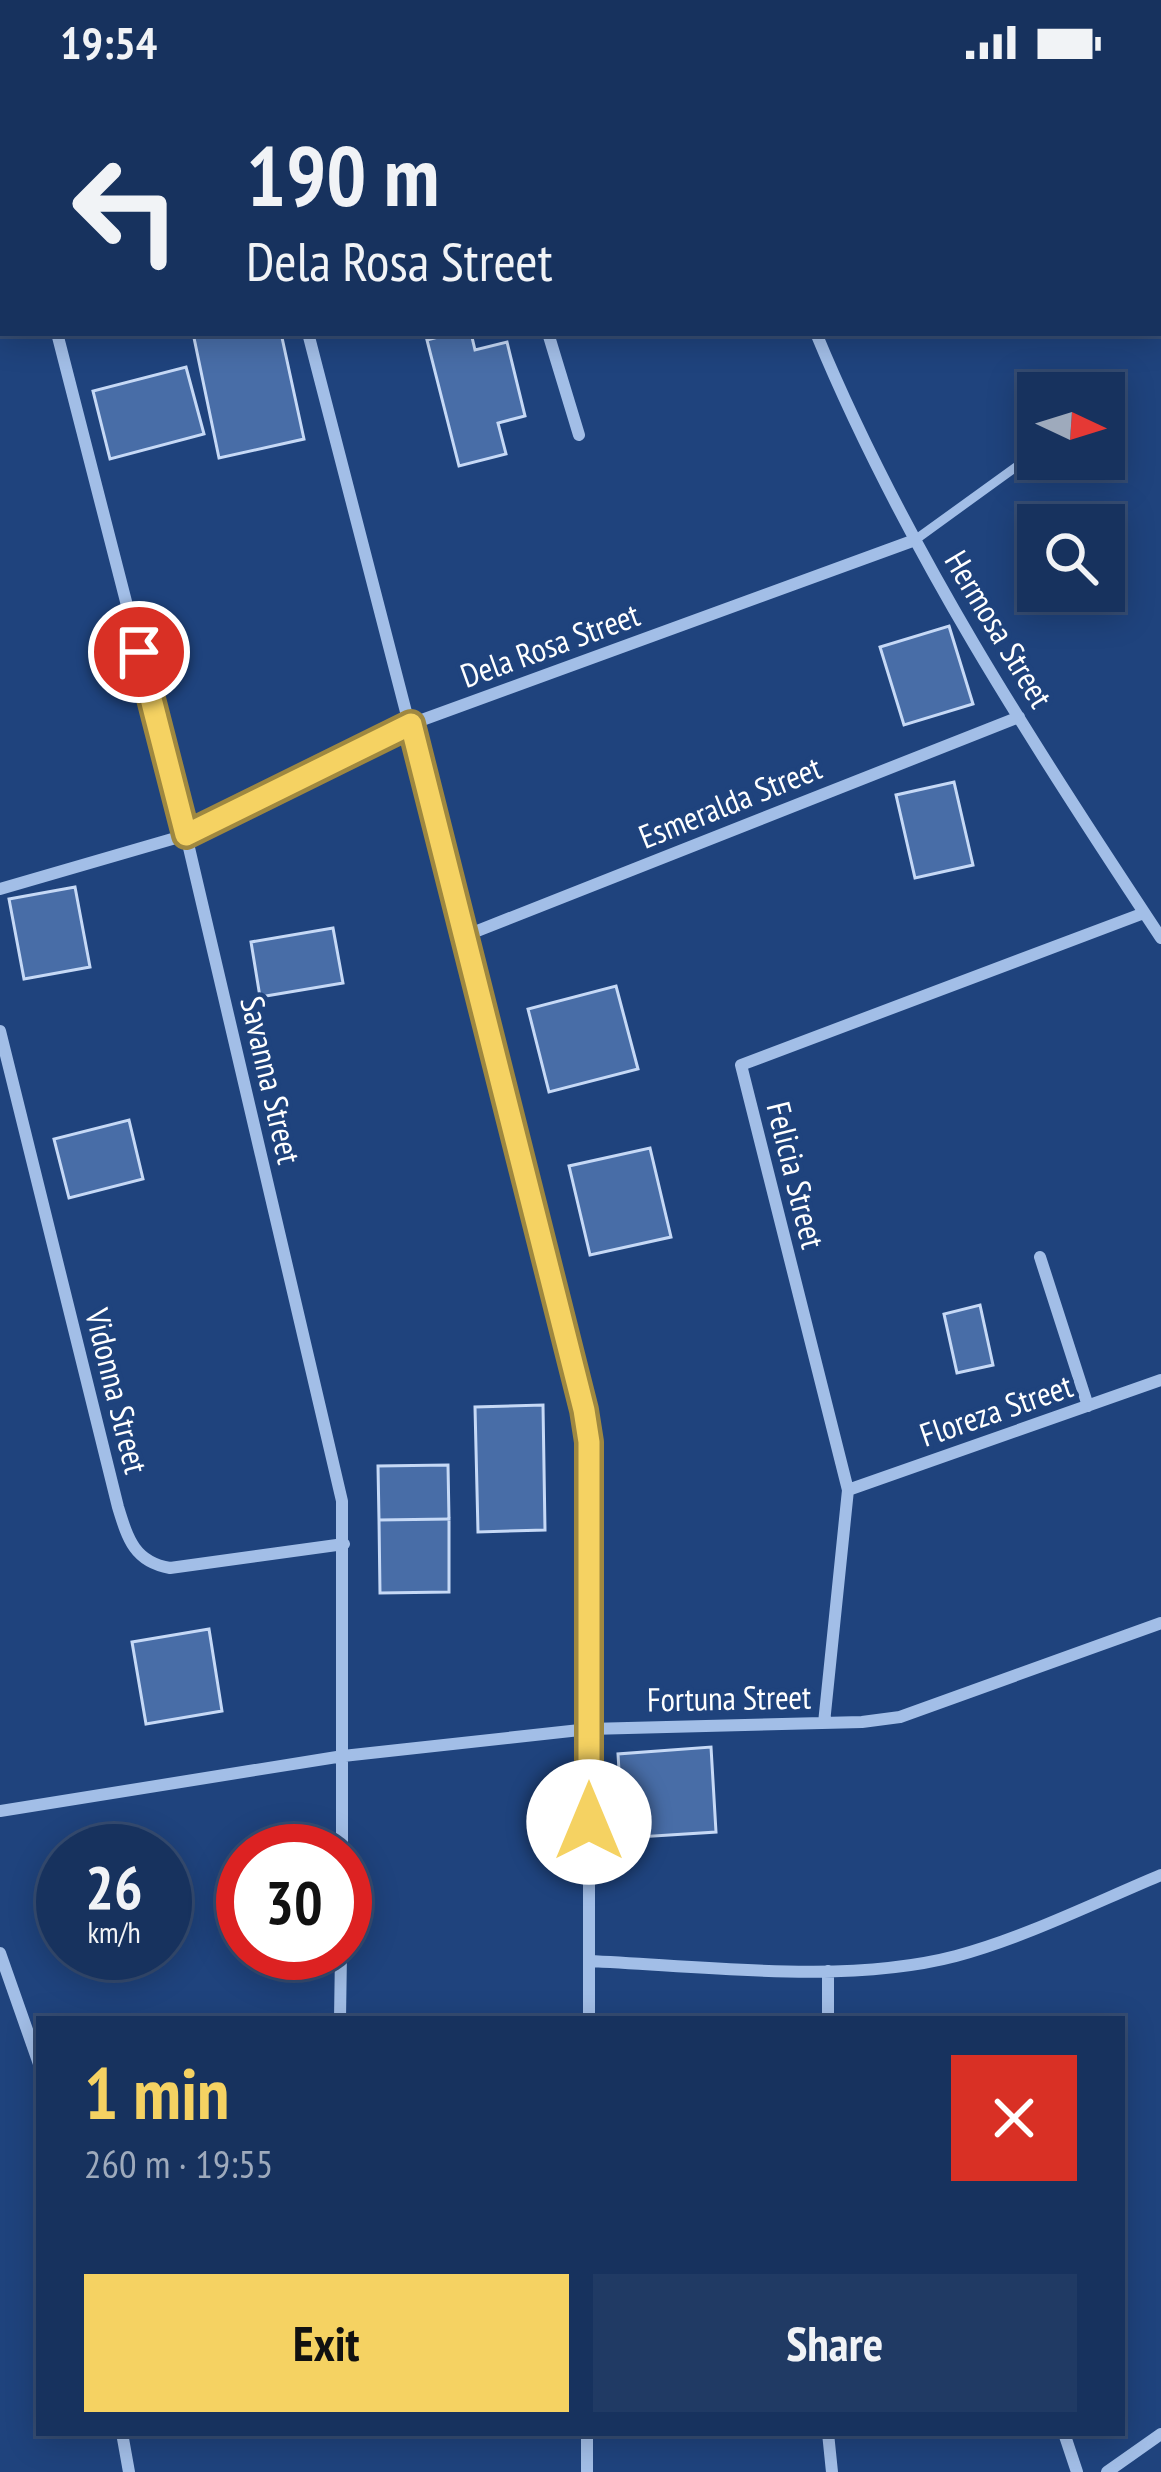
<!DOCTYPE html>
<html lang="en">
<head>
<meta charset="utf-8">
<style>
	:root { --surface:#17325e; --page:#203a64; --text:#f1f3f6; --muted:#9eaabc; --line:#364d73; --accent:#f5d262 }
	body { margin:0; font-family:"PT Sans Narrow",sans-serif; background:var(--page); color:var(--text); height:100vh; display:flex; flex-direction:column; font-size:45px; white-space:nowrap }
	* { box-sizing:border-box; margin:0 }
	p { font-size:39px; color:var(--muted) }
	.icon { flex:none; width:66px; height:66px; fill:none; stroke:currentColor; stroke-width:2; stroke-linecap:round; stroke-linejoin:round }
	.map { position:relative; flex:1; overflow:hidden }
	.panel { position:absolute; left:36px; top:1932px; width:1089px; height:420px; display:flex; flex-direction:column; background:var(--surface); border-radius:0px; box-shadow:0 6px 30px #0003,0 0 0 3px var(--line) }
	.panel>* { flex:none }
	.guide { position:absolute; left:0px; top:0px; width:1161px; height:252px; box-shadow:0 6px 30px #0003,0 0 0 3px var(--line); background:#17325e; color:var(--text); overflow:hidden }
	.needle { width:78px; rotate:94deg }
	.buttons { position:absolute; left:1017px; top:288px; display:grid; gap:24px }
	.buttons a { display:grid; place-items:center; width:108px; height:108px; border-radius:0px; background:var(--surface); box-shadow:0 6px 30px #0003,0 0 0 3px var(--line); font-size:60px }
	.speed { position:absolute; left:36px; top:1740px; display:flex; gap:24px; font-size:60px; font-weight:700; text-align:center }
	.speed>* { display:grid; place-content:center; width:156px; height:156px; border-radius:50%; background:var(--surface); box-shadow:0 6px 30px #0003,0 0 0 3px var(--line); line-height:1 }
	.speed small { font-size:30px; font-weight:400 }
	.speed .limit { border:18px solid #d22; background:#fff; color:#111 }
	.pin { position:absolute; display:grid; place-items:center; width:102px; height:102px; color:#fff; margin:-51px; border:6px solid #fff; border-radius:50%; box-shadow:0 3px 12px #0007 }
	.me { position:absolute; width:132px; margin:-66px; rotate:0deg; stroke-linejoin:round; filter:drop-shadow(0 0 9px #0008) }
	.turn { display:flex; align-items:center; gap:42px; height:252px; padding:0 48px; font-size:54px }
	.turn .icon { width:156px; height:156px; stroke-width:2.5 }
	.turn b { display:block; font-size:84px; line-height:102px }
	.round { display:grid; place-items:center; flex:none; width:126px; height:126px; border-radius:0px; background:var(--page) }
	.summary { display:flex; align-items:center; justify-content:space-between; height:204px; padding:0 48px }
	h1 { font-size:72px; font-weight:700; line-height:90px; color:var(--accent) }
	.cta { display:flex; gap:24px; margin-top:auto; padding:24px 48px }
	.cta a { flex:1; height:138px; border-radius:0px; background:var(--accent); color:#111; font-size:48px; font-weight:700; line-height:138px; text-align:center }
	.cta a+a { background:var(--page); color:var(--text) }
	.status { display:flex; justify-content:space-between; align-items:center; height:84px; padding:0 60px; background:var(--surface); direction:ltr }
	.status svg { height:33px; fill:currentColor }
	.map>svg:first-child { display:block }
</style>
</head>
<body>
<div class="status"><b>19:54</b><svg viewBox="0 0 49 12"><path d="M0 12V9h3v3zM5 12V6h3v6zM10 12V3h3v9zM15 12V0h3v12zM26 1h20v11H26zM47 4h2v5h-2z"/></svg></div>
<div class="map">
<svg width="1161" height="2388" viewBox="0 0 1161 2388">
	<rect width="100%" height="100%" fill="#1f437d"/>
	<path fill="#486da7" stroke="#c6d9f6" stroke-width="3" d="M193 249H281L304 355 219 374Z
		M453 249H471L475 266 507 258 525 332 498 339 506 370 459 382 427 256Z
		M186 283 204 350 110 375 93 307Z
		M949 542 973 620 904 641 880 563Z
		M954 698 973 781 915 794 896 711Z
		M75 803 90 883 24 895 9 815Z
		M333 844 343 899 260 913 251 858Z
		M616 902 638 985 549 1008 528 925Z
		M129 1036 143 1095 69 1114 54 1055Z
		M650 1064 671 1153 590 1171 569 1082Z
		M980 1221 993 1281 957 1289 944 1230Z
		M543 1321 545 1446 478 1448 475 1323Z
		M448 1381 449 1435 379 1436 378 1382Z
		M449 1435V1508L380 1509 379 1436Z
		M209 1545 222 1627 146 1640 132 1558Z
		M711 1663 716 1748 623 1754 618 1670Z"/>
	<g fill="none" stroke-linecap="round" stroke-linejoin="round">
		<path stroke="#a2bee7" stroke-width="9" d="M915 456 1038 367"/>
		<path stroke="#a2bee7" stroke-width="12" d="M722 0 723 3
			M241 3 249 0
			M0 21 3 33
			M0 125 3 123
			M57 249 186 751 342 1417V1767
			M308 249 578 1293 589 1358V1935
			M548 249 579 351
			M816 249C905 464 1033 661 1161 854
			M0 805 186 751 411 640 915 456
			M462 853 1019 633
			M0 947 118 1423C128 1456 135 1478 170 1484L344 1460
			M1040 1173 1088 1322
			M848 1406 1161 1296
			M824 1639 848 1406 741 981 1144 829
			M0 1727 343 1672 589 1645 862 1638 900 1633 1161 1539
			M0 1869 39 1980
			M589 1877C702 1882 846 1901 956 1872 1026 1853 1094 1819 1161 1791
			M340 1935 341 1869
			M828 1935V1887
			M122 2349 129 2388
			M828 2349 832 2388
			M1064 2349 1077 2388
			M587 2388V2349
			M1107 2388 1161 2350"/>
		<path stroke="#cddcf6" stroke-width="24" d="M1158 8 1161 15"/>
	</g>
	<g fill="none" stroke-linecap="round" stroke-linejoin="round">
		<g stroke="#9f8840" stroke-width="30">
			<path id="route" d="M139 568 186 751 411 640 584 1326 589 1358V1738"/>
		</g>
		<use href="#route" stroke="#f5d262" stroke-width="21"/>
	</g>
	<g text-anchor="middle" stroke-width="9" stroke-linejoin="round" paint-order="stroke">
		<g font-size="33" fill="#fff" stroke="#1f437d">
			<text transform="translate(999 545) rotate(59)" y="12">Hermosa Street</text>
			<text transform="translate(550 561) rotate(-20)" y="12">Dela Rosa Street</text>
			<text transform="translate(730 718) rotate(-22)" y="12">Esmeralda Street</text>
			<text transform="translate(271 996) rotate(77)" y="12">Savanna Street</text>
			<text transform="translate(796 1091) rotate(76)" y="12">Felicia Street</text>
			<text transform="translate(117 1307) rotate(76)" y="12">Vidonna Street</text>
			<text transform="translate(996 1326) rotate(-19)" y="12">Floreza Street</text>
			<text transform="translate(729 1614) rotate(-1)" y="12">Fortuna Street</text>
		</g>
	</g>
</svg>
<div class="buttons">
<a><svg class="needle" viewBox="-14 -14 28 28"><path d="M0-13l5 13h-10z" fill="#e53935"/><path d="M0 13l5-13h-10z" fill="#9eaabc"/></svg></a>
<a><svg class="icon" aria-label="search" viewBox="0 0 24 24"><circle cx="10" cy="10" r="6"/><path d="M15 15l6 6"/></svg></a>
</div>
<div class="speed"><div>26<small>km/h</small></div><div class="limit">30</div></div>
<div class="pin" style="left:139px;top:568px;background:#d93025"><svg class="icon" aria-label="arrive" viewBox="0 0 24 24"><path d="M6 21V4h12l-3 4 3 4H6"/></svg></div>
<svg class="me" style="left:589px;top:1738px" viewBox="-20 -20 40 40"><circle r="19" fill="#fff"/><path d="M0-13L10 11 0 6-10 11z" fill="#f5d262"/></svg>
<div class="guide">
<div class="turn"><svg class="icon" aria-label="left" viewBox="0 0 24 24"><path d="M17 20v-9H6M10 6l-5 5 5 5"/></svg><div><b>190 m</b>Dela Rosa Street</div></div>
</div>
<section class="panel">
<div class="summary"><div><h1>1 min</h1><p>260 m · 19:55</p></div><a class="round" style="background:#d93025;color:#fff"><svg class="icon" aria-label="close" viewBox="0 0 24 24"><path d="M6 6l12 12M18 6L6 18"/></svg></a></div>
<div class="cta"><a>Exit</a><a>Share</a></div>
</section>
</div>
</body>
</html>
